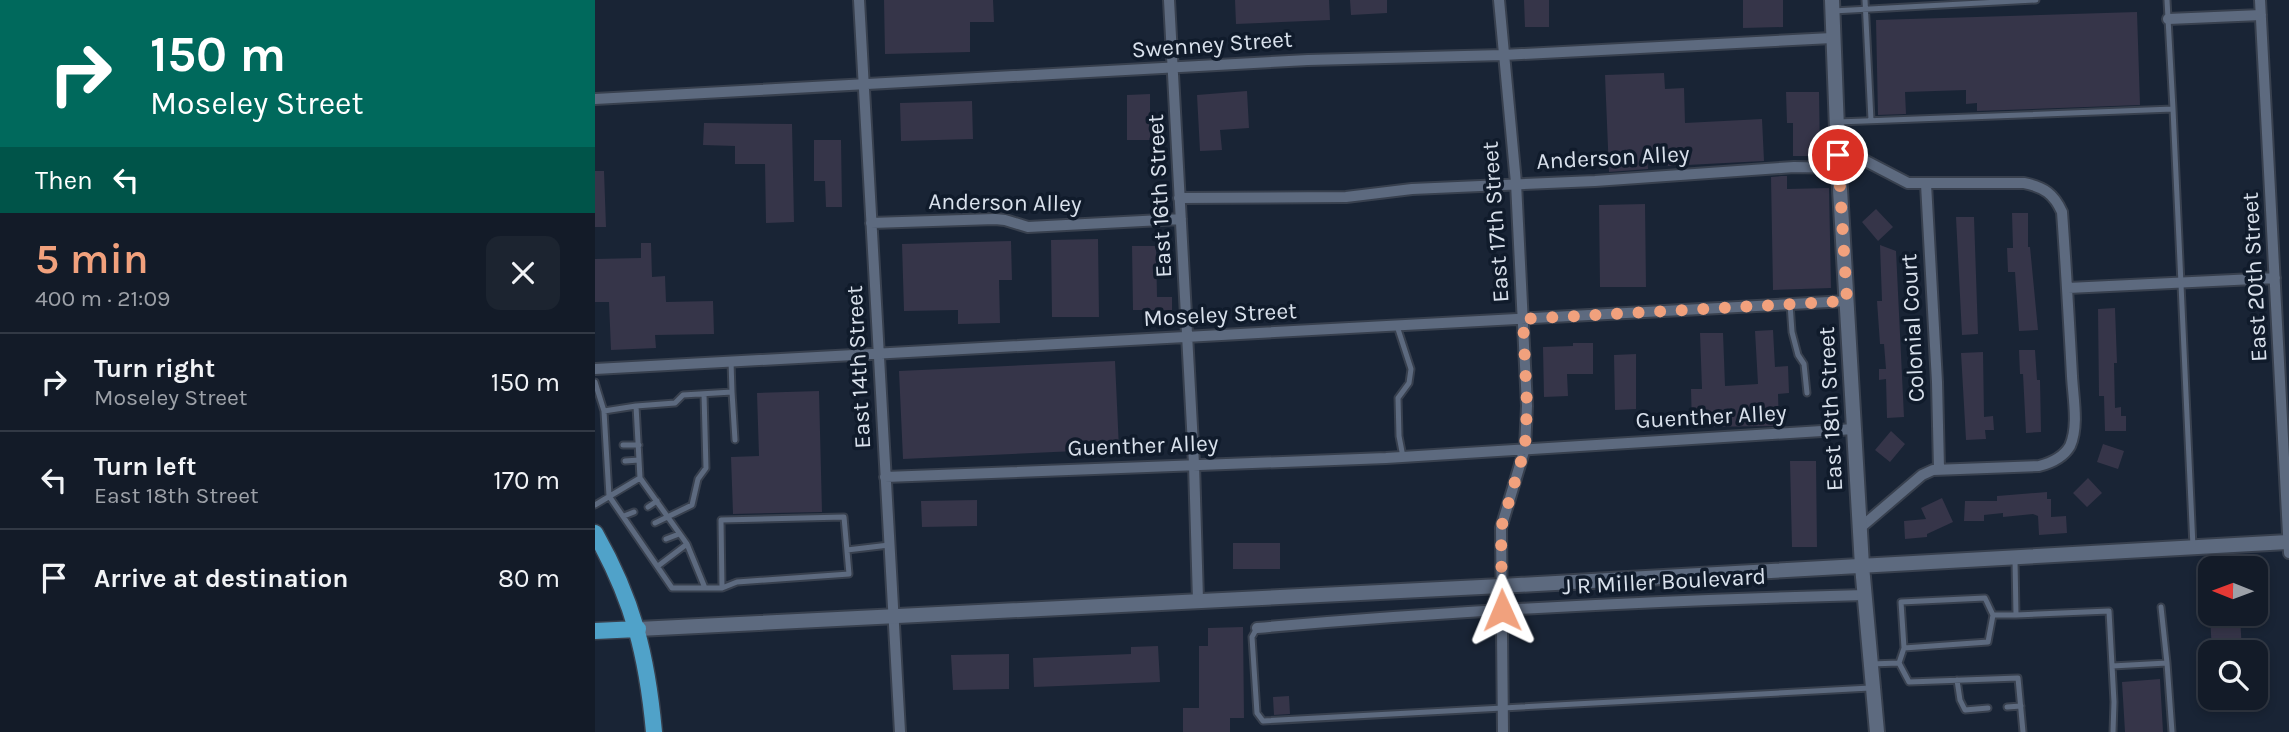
<!DOCTYPE html>
<html lang="en">
<head>
<meta charset="utf-8">
<style>
	:root { --surface:#131b28; --page:#1c2430; --text:#f1f3f6; --muted:#9da1a8; --line:#323945; --accent:#f1a17d }
	body { margin:0; font-family:Karla,sans-serif; background:var(--page); color:var(--text); height:100vh; display:flex; flex-direction:column; font-size:26px; white-space:nowrap }
	* { box-sizing:border-box; margin:0 }
	p { font-size:23px; color:var(--muted) }
	.icon { flex:none; width:38px; height:38px; fill:none; stroke:currentColor; stroke-width:2; stroke-linecap:round; stroke-linejoin:round }
	.map { position:relative; flex:1; overflow:hidden }
	.sheet { display:flex; flex-direction:column; background:var(--surface); width:595px }
	.sheet>* { flex:none }
	.banner { background:#00695c; color:#fff; overflow:hidden }
	.needle { width:46px; rotate:271deg }
	.controls { position:absolute; left:1603px; top:556px; display:grid; gap:14px }
	.controls a { display:grid; place-items:center; width:70px; height:70px; border-radius:14px; background:var(--surface); box-shadow:0 4px 10px #0003,0 0 0 2px var(--line); font-size:35px }
	.pin { position:absolute; display:grid; place-items:center; width:60px; height:60px; color:#fff; margin:-30px; border:4px solid #fff; border-radius:50%; box-shadow:0 2px 7px #0007 }
	.me { position:absolute; width:77px; margin:-38px; rotate:359deg; stroke-linejoin:round; filter:drop-shadow(0 0 5px #0008) }
	.turn { display:flex; align-items:center; gap:24px; height:147px; padding:0 35px; font-size:32px }
	.turn .icon { width:91px; height:91px; stroke-width:2.5 }
	.turn b { display:block; font-size:49px; line-height:60px }
	.then { display:flex; align-items:center; height:66px; padding:0 35px; background:#0003; gap:14px; font-size:26px }
	.round { display:grid; place-items:center; flex:none; width:74px; height:74px; border-radius:14px; background:var(--page) }
	.summary { display:flex; align-items:center; justify-content:space-between; height:119px; padding:0 35px }
	h1 { font-size:42px; font-weight:600; line-height:52px; color:var(--accent) }
	ul { padding:0; list-style:none }
	li { display:flex; align-items:center; gap:21px; height:98px; padding:0 35px; border-top:2px solid var(--line) }
	li div { flex:1 }
	li b { display:block; font-size:26px }
	li em { font-style:normal }
	main { display:flex; flex:1; min-height:0 }
	.map>svg:first-child { display:block }
</style>
</head>
<body>
<main>
<section class="sheet">
<div class="banner">
<div class="turn"><svg class="icon" aria-label="right" viewBox="0 0 24 24"><path d="M7 20v-9h11M14 6l5 5-5 5"/></svg><div><b>150 m</b>Moseley Street</div></div>
<div class="then">Then<svg class="icon" aria-label="left" viewBox="0 0 24 24"><path d="M17 20v-9H6M10 6l-5 5 5 5"/></svg></div>
</div>
<div class="summary"><div><h1>5 min</h1><p>400 m · 21:09</p></div><a class="round"><svg class="icon" aria-label="close" viewBox="0 0 24 24"><path d="M6 6l12 12M18 6L6 18"/></svg></a></div>
<ul>
<li><svg class="icon" aria-label="right" viewBox="0 0 24 24"><path d="M7 20v-9h11M14 6l5 5-5 5"/></svg><div><b>Turn right</b><p>Moseley Street</p></div><em>150 m</em></li>
<li><svg class="icon" aria-label="left" viewBox="0 0 24 24"><path d="M17 20v-9H6M10 6l-5 5 5 5"/></svg><div><b>Turn left</b><p>East 18th Street</p></div><em>170 m</em></li>
<li><svg class="icon" aria-label="arrive" viewBox="0 0 24 24"><path d="M6 21V4h12l-3 4 3 4H6"/></svg><div><b>Arrive at destination</b></div><em>80 m</em></li>
</ul>
</section>
<div class="map">
<svg width="1694" height="732" viewBox="0 0 1694 732">
	<rect width="100%" height="100%" fill="#192435"/>
	<path fill="#363549" d="M289 0H398L399 22H375V52L290 54Z
		M640 0H734L735 20 641 24Z
		M755 0H792V13L756 15Z
		M929 0H954V27H930Z
		M1148 0H1188V27L1148 28Z
		M1542 12 1545 105 1382 111V103L1371 104V90L1310 92 1311 114 1283 115 1281 20Z
		M1069 73 1070 89 1089 88 1090 123 1167 119 1169 161 1073 166 1072 153H1052L1053 169 1014 172 1010 75Z
		M652 91 654 128 625 130 627 150 605 151 602 95Z
		M1191 92H1224L1225 156H1198V123H1192Z
		M555 94V140H532V95Z
		M377 101 378 139 306 141 305 103Z
		M109 123 197 124 199 222 171 223 170 164H140V146L108 145Z
		M219 140H246L247 207H231L230 181H219Z
		M0 171H9L11 227H0Z
		M1187 176H1192V189L1234 188 1236 288 1178 290 1176 177Z
		M1050 204 1051 287H1005L1004 205Z
		M1281 209 1298 227 1283 241 1267 222Z
		M1417 213H1433V247H1435L1443 330 1424 331 1420 272H1413L1412 248H1418Z
		M1361 217H1379L1383 334 1367 335Z
		M503 239 504 317H457L456 240Z
		M416 241 417 280H404L405 323 363 324V310L309 311 307 244Z
		M46 243H56L57 277 70 276 71 302 118 301 119 334 60 335 61 348 16 350 14 302H0V259L46 258Z
		M1285 245 1301 251 1309 417 1292 418 1291 379 1284 380V369H1291L1289 344H1285L1282 301H1287Z
		M537 246H561L562 297H577V310H538Z
		M1520 308 1522 363H1519L1520 408 1526 407V416H1531V431H1510L1509 396H1504L1503 309Z
		M1178 330 1180 367 1193 366 1194 393 1183 394 1184 426 1097 427 1096 389H1107L1105 333H1128L1130 386 1163 384 1160 331Z
		M978 343H998V374H972L973 396 949 397 948 347 978 346Z
		M1424 350H1440L1442 380H1445L1446 432 1431 433 1428 374H1425Z
		M1388 352 1389 417 1398 416 1399 430H1390L1391 439 1371 440 1366 353Z
		M1041 354V409L1020 410 1019 355Z
		M520 361 524 449 308 459 304 371Z
		M224 391 227 512 138 514 136 457 164 456 162 393Z
		M1296 431 1310 444 1295 462 1280 450Z
		M1508 444 1529 451 1523 469 1502 462Z
		M1195 461H1221L1222 547H1197Z
		M1493 478 1507 493 1492 507 1478 493Z
		M1452 492V499H1456V517L1471 516 1472 533 1444 535 1443 516 1438 514 1408 517V513L1389 515V521H1369L1370 501H1402V496Z
		M1347 498 1358 522 1332 534V537L1310 539 1309 521 1331 519 1326 508Z
		M382 500V526L327 527 326 501Z
		M638 543H685V569H638Z
		M1631 614H1645L1647 653H1617L1615 615Z
		M648 627 649 718H635V732H588V708H604V646H613V628Z
		M563 646 565 682 439 687 438 658 536 654V647Z
		M414 654V689L358 690 356 655Z
		M1565 679 1568 732H1530L1527 682Z
		M694 696 695 714 679 715 678 697Z"/>
	<g fill="none" stroke-linecap="round" stroke-linejoin="round">
		<g stroke="#38404e" stroke-width="9">
			<path id="lane" d="M1270 0 1276 120
				M1238 11 1441 0
				M1578 109 1598 547
				M1243 122 1578 109 1572 0
				M1195 304 1197 332 1203 355 1209 364 1212 393
				M802 326 816 369 814 383 803 398 804 436 808 457
				M136 361 137 392
				M0 382 9 411 14 496 77 588H127L142 582 254 574 249 517 126 520 127 588
				M9 411 41 406
				M28 445H44
				M30 461 44 460
				M45 478 92 544 110 588
				M0 505 45 478 41 406 80 403 88 395 137 392 140 440
				M53 507 62 501
				M29 516 39 512
				M60 523 97 505 103 479 111 468 109 394
				M71 539 84 534
				M252 550 294 545
				M1420 560 1421 615 1514 611 1519 702 1518 732
				M63 566 92 544
				M1566 607 1572 663
				M662 628 657 637 662 713 668 721 1275 688
				M1309 648 1393 642 1398 615
				M1304 663 1309 648 1306 602 1390 598 1398 615H1421
				M1276 664 1304 663 1314 682 1423 678 1428 732
				M1517 666 1572 663 1577 732
				M1362 680 1365 700 1370 710 1393 708
				M1412 707 1426 706"/>
		</g>
		<g stroke="#38404e" stroke-width="14">
			<path id="street" d="M264 0 305 732
				M574 0 599 464 603 600
				M904 0 921 183 932 406 930 448 906 528 908 732
				M1665 0 1694 553
				M1573 19 1666 15
				M0 99 713 60 908 55 1237 38
				M1243 155 1267 159 1313 183H1429C1449 187 1459 194 1467 212 1471 267 1474 321 1477 376 1478 397 1484 426 1475 446 1468 458 1456 463 1444 466L1338 470 1327 475 1265 528
				M1331 184 1342 382 1344 469
				M584 198 751 197 817 189 1000 181 1199 167 1244 168
				M276 223 400 219 410 220 433 227 586 219
				M1473 288 1680 278
				M0 369 1252 301
				M290 477 791 458 1259 429
				M662 628C864 610 1067 600 1270 595"/>
		</g>
		<g stroke="#38404e" stroke-width="18">
			<path id="secondary" d="M1237 0 1243 155 1267 566 1282 732
				M43 629 906 586 1694 542"/>
		</g>
		<g stroke="#38404e" stroke-width="19">
			<path id="primary" d="M0 533C38 600 52 655 59 732
				M0 631 43 629"/>
		</g>
		<use href="#lane" stroke="#5d6a7f" stroke-width="5"/>
		<use href="#street" stroke="#5d6a7f" stroke-width="10"/>
		<use href="#secondary" stroke="#5d6a7f" stroke-width="14"/>
		<use href="#primary" stroke="#50a2c9" stroke-width="16"/>
	</g>
	<g fill="none" stroke-linecap="round" stroke-linejoin="round">
		<path stroke="#f1a17d" stroke-width="12" stroke-dasharray="0 21.6" d="M907 610 906 528 930 448 932 406 928 319 1252 301 1243 155"/>
	</g>
	<g text-anchor="middle" stroke-width="7" stroke-linejoin="round" paint-order="stroke">
		<g font-size="23" fill="#d9e1ec" stroke="#101b2b">
			<text transform="translate(617 44) rotate(-4)" y="8">Swenney Street</text>
			<text transform="translate(1018 157) rotate(-3)" y="8">Anderson Alley</text>
			<text transform="translate(564 196) rotate(-93)" y="8">East 16th Street</text>
			<text transform="translate(410 202) rotate(1)" y="8">Anderson Alley</text>
			<text transform="translate(900 222) rotate(-94)" y="8">East 17th Street</text>
			<text transform="translate(1659 277) rotate(-93)" y="8">East 20th Street</text>
			<text transform="translate(625 314) rotate(-3)" y="8">Moseley Street</text>
			<text transform="translate(1317 328) rotate(-93)" y="8">Colonial Court</text>
			<text transform="translate(263 367) rotate(-93)" y="8">East 14th Street</text>
			<text transform="translate(1235 409) rotate(-93)" y="8">East 18th Street</text>
			<text transform="translate(1116 416) rotate(-3)" y="8">Guenther Alley</text>
			<text transform="translate(548 445) rotate(-2)" y="8">Guenther Alley</text>
			<text transform="translate(1069 581) rotate(-3)" y="8">J R Miller Boulevard</text>
		</g>
	</g>
</svg>
<div class="controls">
<a><svg class="needle" viewBox="-14 -14 28 28"><path d="M0-13l5 13h-10z" fill="#e53935"/><path d="M0 13l5-13h-10z" fill="#9da1a8"/></svg></a>
<a><svg class="icon" aria-label="search" viewBox="0 0 24 24"><circle cx="10" cy="10" r="6"/><path d="M15 15l6 6"/></svg></a>
</div>
<div class="pin" style="left:1243px;top:155px;background:#d93025"><svg class="icon" aria-label="arrive" viewBox="0 0 24 24"><path d="M6 21V4h12l-3 4 3 4H6"/></svg></div>
<svg class="me" style="left:907px;top:610px" viewBox="-20 -20 40 40"><path d="M0-17L14 15 0 8-14 15z" fill="#f1a17d" stroke="#fff" stroke-width="4"/></svg>
</div>
</main>
</body>
</html>
